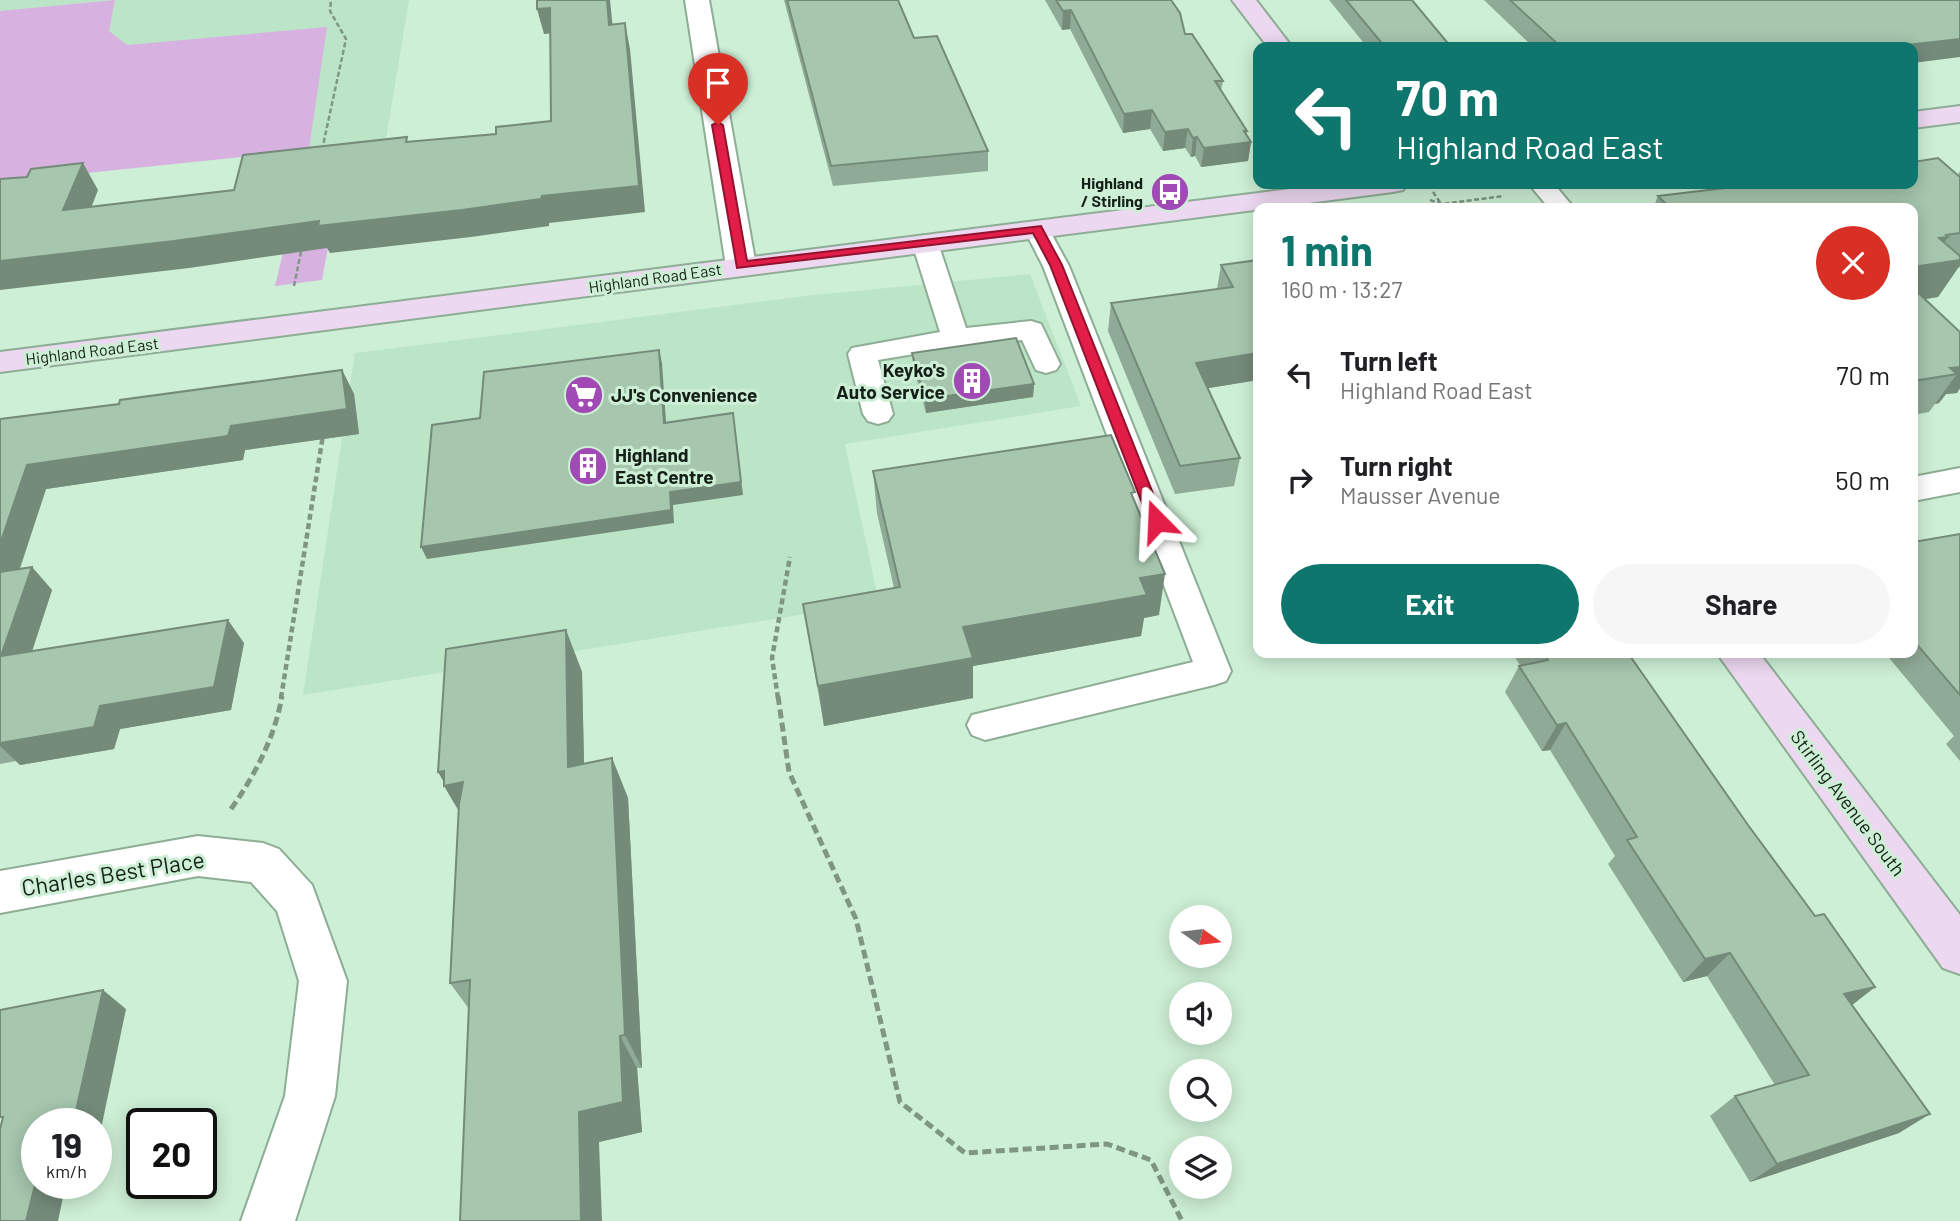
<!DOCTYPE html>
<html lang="en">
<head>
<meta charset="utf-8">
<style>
	:root { --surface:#fff; --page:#f6f6f6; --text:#202124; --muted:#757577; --accent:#0f766e }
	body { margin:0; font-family:Barlow,sans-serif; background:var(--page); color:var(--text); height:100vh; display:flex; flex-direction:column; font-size:26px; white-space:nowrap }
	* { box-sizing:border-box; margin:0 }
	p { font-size:23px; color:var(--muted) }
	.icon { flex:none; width:38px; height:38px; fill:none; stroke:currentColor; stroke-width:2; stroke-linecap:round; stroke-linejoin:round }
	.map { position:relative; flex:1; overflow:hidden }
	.details { position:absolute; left:1253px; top:203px; width:665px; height:455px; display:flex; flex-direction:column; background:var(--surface); border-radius:14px; box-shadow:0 4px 18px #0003 }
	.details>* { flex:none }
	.banner { position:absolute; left:1253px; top:42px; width:665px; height:147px; border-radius:14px; box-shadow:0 4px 18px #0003; background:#0f766e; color:#fff; overflow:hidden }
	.needle { width:46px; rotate:104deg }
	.fabs { position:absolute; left:1169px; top:905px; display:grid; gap:14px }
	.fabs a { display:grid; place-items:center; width:63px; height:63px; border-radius:50%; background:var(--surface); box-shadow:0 4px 18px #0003; font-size:35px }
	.speed { position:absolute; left:21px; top:1108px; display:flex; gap:14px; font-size:35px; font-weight:700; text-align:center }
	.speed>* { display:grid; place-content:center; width:91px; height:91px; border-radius:50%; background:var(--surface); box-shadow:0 4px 18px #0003; line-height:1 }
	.speed small { font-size:18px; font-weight:400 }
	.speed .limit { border:4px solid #111; border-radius:10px; background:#fff; color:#111 }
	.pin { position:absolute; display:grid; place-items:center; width:60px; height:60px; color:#fff; margin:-72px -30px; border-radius:50% 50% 50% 0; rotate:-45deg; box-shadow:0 0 7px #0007 }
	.pin .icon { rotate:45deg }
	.me { position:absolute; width:77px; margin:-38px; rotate:339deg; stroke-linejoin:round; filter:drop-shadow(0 0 5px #0008) }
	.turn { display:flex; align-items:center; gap:24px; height:147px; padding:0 28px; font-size:32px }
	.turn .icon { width:91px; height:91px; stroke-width:2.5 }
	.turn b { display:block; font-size:49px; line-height:60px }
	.round { display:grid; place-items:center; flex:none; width:74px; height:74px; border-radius:37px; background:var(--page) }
	.summary { display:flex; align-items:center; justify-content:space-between; height:119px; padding:0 28px }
	h1 { font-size:42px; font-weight:700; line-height:52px; color:var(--accent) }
	.action { display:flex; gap:14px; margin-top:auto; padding:14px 28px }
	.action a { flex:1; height:80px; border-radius:42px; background:var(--accent); color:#fff; font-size:28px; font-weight:700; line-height:80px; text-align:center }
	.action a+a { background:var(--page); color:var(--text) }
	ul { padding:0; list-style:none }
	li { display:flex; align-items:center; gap:21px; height:105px; padding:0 28px }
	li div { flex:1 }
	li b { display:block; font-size:26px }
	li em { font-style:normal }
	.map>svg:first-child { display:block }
</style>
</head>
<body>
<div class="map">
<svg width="1960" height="1221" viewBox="0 0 1960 1221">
	<rect width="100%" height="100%" fill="#cdefd5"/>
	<path fill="#bce5c7" d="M0 0H409L386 139 0 182Z
		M1030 274 1081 406 845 444 879 602 303 695 355 353 814 295Z"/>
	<path fill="#d7b2e0" d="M115 0 109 31 127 45 327 27 309 149 347 145 322 280 275 286 308 150 0 182V11Z"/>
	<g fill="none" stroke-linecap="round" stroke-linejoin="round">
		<g stroke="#8dad95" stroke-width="4">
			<path id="lane" d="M1529 184H1554L1574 208H1549Z
				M1037 221 1046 224 1069 266 1231 671 1226 681 1214 685 985 740 972 735 967 725 972 715 1193 662 1043 266 1024 229 1028 224Z
				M925 235 934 238 938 243 966 328 1031 321 1041 324 1060 364 1056 370 1046 373 1036 370 1022 340 956 347 878 360 893 414 888 421 878 424 868 421 863 414 848 354 852 348 940 332 912 243 916 238Z"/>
		</g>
		<g stroke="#8dad95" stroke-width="4">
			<path id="street" d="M685 0H709L756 266 752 272 741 275 730 272 726 266Z
				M1960 468V492L1913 501V477Z
				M198 836 263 843 279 849 312 885 347 981 335 1096 295 1221H241L285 1096 299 981 277 911 251 882 198 876 0 913V871Z"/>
		</g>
		<g stroke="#8dad95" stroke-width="4">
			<path id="secondary" d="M1232 0H1256L1292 47H1268Z
				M1960 106V122L1913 128V112Z
				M1329 184H1407L1403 190 1393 192 0 372V352Z
				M1717 653H1759L1960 915V974L1943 968Z"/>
		</g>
		<path stroke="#7e9683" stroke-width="2.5" stroke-dasharray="5 2.5" stroke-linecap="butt" d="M322 150 346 39 330 11 331 0
			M1433 192 1444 208
			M1430 200 1442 204 1504 196
			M294 286 302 247"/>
		<path stroke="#7e9683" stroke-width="4.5" stroke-dasharray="6 3.5" stroke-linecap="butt" d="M281 698 323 435
			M778 698 772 658 790 557"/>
		<path stroke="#7e9683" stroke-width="5" stroke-dasharray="9 4.5" stroke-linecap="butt" d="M778 696 789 772 856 919 900 1102 965 1153 1107 1144 1151 1160 1182 1221
			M231 809C255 775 275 737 282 696"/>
		<use href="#lane" fill="#fff" fill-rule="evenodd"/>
		<use href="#street" fill="#fff" fill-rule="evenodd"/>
		<use href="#secondary" fill="#ecd8f0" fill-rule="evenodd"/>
	</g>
	<path fill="#8faa96" d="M784 0H898L914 38 988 151V171L833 186Z
		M1045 0H1171L1185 34 1223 81 1221 90 1247 131V135L1251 142 1248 161 1201 167 1195 156 1191 157 1185 148 1163 151 1150 129 1123 133 1070 29 1062 30Z
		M1329 0H1412L1451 47H1367Z
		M1484 0H1960L1913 47H1533Z
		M1960 171V267L1958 268 1938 297 1925 299 1960 332V388L1957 393 1946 394 1939 403 1935 404 1929 412 1913 415V208H1653L1658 196 1729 188 1731 184H1913L1958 175Z
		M1258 260V380L1208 388 1240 458 1234 486 1175 494 1108 331 1111 303 1217 289 1221 265Z
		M912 353 1034 384 1033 397 926 413 913 366Z
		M342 370 354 394 359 434 245 450 243 460 46 489 20 569 32 567 52 590 32 651 244 643 231 710 120 729 114 749 20 765 16 761 0 764V419L119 404Z
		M873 471 1134 499 1159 615 1144 618 1141 636 973 666V698L824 726 803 604 894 588 877 513Z
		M1960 534V761L1946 744 1954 736 1885 653H1913V542Z
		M566 630 582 672 584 764 612 758 628 798 642 1068H637L642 1132 599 1142 469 1009 450 983Z
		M1512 653H1628L1748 825 1815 916 1875 987 1852 1005 1899 1133 1750 1182 1710 1116 1735 1096 1775 1085 1707 976 1683 982 1608 864 1615 856 1550 750 1542 751 1505 692 1519 666 1520 665Z"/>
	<path fill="#748b7a" d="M607 0H610L615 50 609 25Z
		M550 8 556 33 544 34 537 9Z
		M1071 10 1070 29 1062 30 1063 11Z
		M625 23 630 49 645 212 549 223V226L471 237 330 253 327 248 189 268 0 290V261L319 221 542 196Z
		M1960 39V57L1913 63V47H1889Z
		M1152 110 1150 129 1123 133 1124 114Z
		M1188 129 1185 148 1163 151 1165 132Z
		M1197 137 1195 156 1191 157 1193 138Z
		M1251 142 1248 161 1201 167 1204 148Z
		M83 163 98 190 80 237 63 210Z
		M1948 237 1930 264 1960 260V265L1938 297 1913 301V267L1939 238Z
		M659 350 662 363 667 436 664 423Z
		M1258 353V380L1191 391 1196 363Z
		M1960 358V388L1957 393 1946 394 1939 403 1935 404 1957 374 1945 376Z
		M342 370 354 394 359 434 245 450 243 460 46 489 10 597 0 585V544L27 465 231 426Z
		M1034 384 1033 397 926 413 925 399Z
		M733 413 743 495 673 505 674 523 427 559 421 547 670 492Z
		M32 567 52 590 23 679 1 656Z
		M1165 574 1159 615 1144 618 1141 636 973 666V698L824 726 818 686 963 627 1140 578Z
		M228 620 244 643 231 710 120 729 114 749 20 765 0 746V743L100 706Z
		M566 630 582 672 585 807 568 767Z
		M1566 723 1550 750 1542 751 1557 725Z
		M612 758 628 798 642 1068 625 1035Z
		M444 771 463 782 467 825 444 786H446L438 772Z
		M1730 953 1707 976 1683 982 1705 959Z
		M1875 987 1847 1009 1844 994Z
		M103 990 126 1009 96 1153V1124H73Z
		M620 1036 637 1068 642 1132 599 1142 602 1221H581L579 1112Z
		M1930 1114 1899 1133 1750 1182 1777 1164Z
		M37 1177V1183H66L58 1221H26Z"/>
	<path fill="#a6c6ae" stroke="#748b7a" stroke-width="2" d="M537 0H607L609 25 625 23 639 186 542 196 541 199 462 210 318 226 319 221 174 241 0 261V179L27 177 31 169 83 163 63 210 234 190 243 155 407 137 406 142 496 134V127L551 121 550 8 537 9Z
		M787 0H898L914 38 937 36 988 151 831 166Z
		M1056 0H1171L1180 13 1185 34H1192L1223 81H1215L1247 131H1244L1251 142 1204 148 1197 137 1193 138 1188 129 1165 132 1152 110 1124 114 1071 10 1063 11Z
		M1346 0H1412L1451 47H1385Z
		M1510 0H1960V39L1889 47H1561Z
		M1938 158 1960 177V233L1946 235 1948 237 1939 238 1960 256V260L1913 267V208H1670L1658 196 1750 185 1749 184H1913V162Z
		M1258 260V353L1196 363 1240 458 1180 466 1111 303 1233 287 1221 265Z
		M1913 288 1960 332V367L1950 368 1957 374 1913 381Z
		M1016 338 1034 384 925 399 912 353Z
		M659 350 664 423 733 413 741 482 670 492 671 510 421 547 432 425 480 418 484 372Z
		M342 370 347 409 231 426 228 436 27 465 0 544V419L119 404 120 400Z
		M1111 435 1135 492 1131 493 1165 574 1140 578 1147 595 963 627 973 658 818 686 803 604 900 587 873 471Z
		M1960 534V695L1913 640V542Z
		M32 567 1 656 228 620 214 687 100 706 94 727 0 743V572Z
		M566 630 568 767 612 758 625 1035 620 1036 623 1102 579 1112 581 1221H460L470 980 450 983 459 804 463 782 444 786V771L438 772 446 649Z
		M1544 653H1628L1748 825 1815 916 1824 914 1875 987 1844 994 1930 1114 1777 1164 1735 1096 1809 1075 1730 953 1705 959 1627 840 1637 837 1566 723 1557 725 1519 666 1548 660Z
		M103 990 73 1124H37V1177L26 1221H0V1129L3 1117H0V1010Z"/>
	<path fill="#e11d48" stroke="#92132f" stroke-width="2" d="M718 122 723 125 747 261 1041 226 1062 265 1164 521 1162 525 1157 527 1149 521 1050 265 1033 233 737 268 712 125Z"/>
	<defs>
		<g id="bus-disc" transform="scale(2.0125)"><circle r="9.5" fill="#a149b5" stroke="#cdefd5"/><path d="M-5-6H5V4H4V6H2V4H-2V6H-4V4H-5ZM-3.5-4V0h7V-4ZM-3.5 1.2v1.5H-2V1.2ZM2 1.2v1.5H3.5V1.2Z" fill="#fff"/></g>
		<g id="building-disc" transform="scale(2.0125)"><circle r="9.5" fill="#a149b5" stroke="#cdefd5"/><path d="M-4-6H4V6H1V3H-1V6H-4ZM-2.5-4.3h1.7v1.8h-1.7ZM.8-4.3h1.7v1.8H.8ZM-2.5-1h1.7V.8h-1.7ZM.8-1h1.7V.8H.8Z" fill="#fff"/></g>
		<g id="supermarket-disc" transform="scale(2.0125)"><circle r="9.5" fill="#a149b5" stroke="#cdefd5"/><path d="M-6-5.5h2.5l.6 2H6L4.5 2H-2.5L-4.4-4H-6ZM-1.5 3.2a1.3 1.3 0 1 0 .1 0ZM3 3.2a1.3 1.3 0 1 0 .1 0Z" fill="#fff"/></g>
	</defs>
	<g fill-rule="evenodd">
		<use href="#bus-disc" x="1170" y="192"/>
		<use href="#building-disc" x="972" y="381"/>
		<use href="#supermarket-disc" x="584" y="395"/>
		<use href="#building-disc" x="588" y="466"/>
	</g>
	<g text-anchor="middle" stroke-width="6" stroke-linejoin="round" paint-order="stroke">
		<g font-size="16" font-weight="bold" fill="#142017" stroke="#cdefd5" text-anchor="end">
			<text x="1143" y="189">Highland<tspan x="1143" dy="18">/ Stirling</tspan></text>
		</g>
		<g font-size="16" fill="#142017" stroke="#cdefd5">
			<text transform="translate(655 278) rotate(-8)" y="6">Highland Road East</text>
			<text transform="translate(92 351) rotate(-7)" y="6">Highland Road East</text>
		</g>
		<g font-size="19" font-weight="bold" fill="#142017" stroke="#cdefd5" text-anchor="start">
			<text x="945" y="377" text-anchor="end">Keyko's<tspan x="945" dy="22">Auto Service</tspan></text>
			<text x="611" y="402">JJ's Convenience</text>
			<text x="615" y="462">Highland<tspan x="615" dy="22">East Centre</tspan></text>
		</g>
		<g font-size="19" fill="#142017" stroke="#cdefd5">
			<text transform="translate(1848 803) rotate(53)" y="7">Stirling Avenue South</text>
		</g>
		<g font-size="23" fill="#142017" stroke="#cdefd5">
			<text transform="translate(113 874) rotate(-9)" y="8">Charles Best Place</text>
		</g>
	</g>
</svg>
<div class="fabs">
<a><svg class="needle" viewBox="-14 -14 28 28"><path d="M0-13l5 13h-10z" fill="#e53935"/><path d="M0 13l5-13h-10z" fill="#757577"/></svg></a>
<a><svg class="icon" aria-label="sound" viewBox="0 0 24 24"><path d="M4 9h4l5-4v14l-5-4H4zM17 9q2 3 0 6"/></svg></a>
<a><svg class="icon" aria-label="search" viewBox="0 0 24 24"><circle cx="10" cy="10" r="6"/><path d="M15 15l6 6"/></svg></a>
<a><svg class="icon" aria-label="layers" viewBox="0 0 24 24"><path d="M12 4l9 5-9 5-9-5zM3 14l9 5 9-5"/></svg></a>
</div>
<div class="speed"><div>19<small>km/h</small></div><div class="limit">20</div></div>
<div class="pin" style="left:718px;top:125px;background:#d93025"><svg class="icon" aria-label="arrive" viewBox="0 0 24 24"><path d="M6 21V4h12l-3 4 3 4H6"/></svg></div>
<svg class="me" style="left:1157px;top:521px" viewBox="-20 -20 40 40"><path d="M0-17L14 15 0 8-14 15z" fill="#e11d48" stroke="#fff" stroke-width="4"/></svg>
<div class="banner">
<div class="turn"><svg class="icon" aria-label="left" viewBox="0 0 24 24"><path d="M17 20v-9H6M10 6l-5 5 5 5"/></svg><div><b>70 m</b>Highland Road East</div></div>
</div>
<section class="details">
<div class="summary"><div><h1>1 min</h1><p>160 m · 13:27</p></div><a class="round" style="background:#d93025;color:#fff"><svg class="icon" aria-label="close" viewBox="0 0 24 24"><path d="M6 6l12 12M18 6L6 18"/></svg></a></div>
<ul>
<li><svg class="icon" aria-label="left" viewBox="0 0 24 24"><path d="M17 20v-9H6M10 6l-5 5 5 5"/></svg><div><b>Turn left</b><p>Highland Road East</p></div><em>70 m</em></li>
<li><svg class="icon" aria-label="right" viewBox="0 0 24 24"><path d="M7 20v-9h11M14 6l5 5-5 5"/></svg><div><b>Turn right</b><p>Mausser Avenue</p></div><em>50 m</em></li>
</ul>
<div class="action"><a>Exit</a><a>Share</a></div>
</section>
</div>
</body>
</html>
